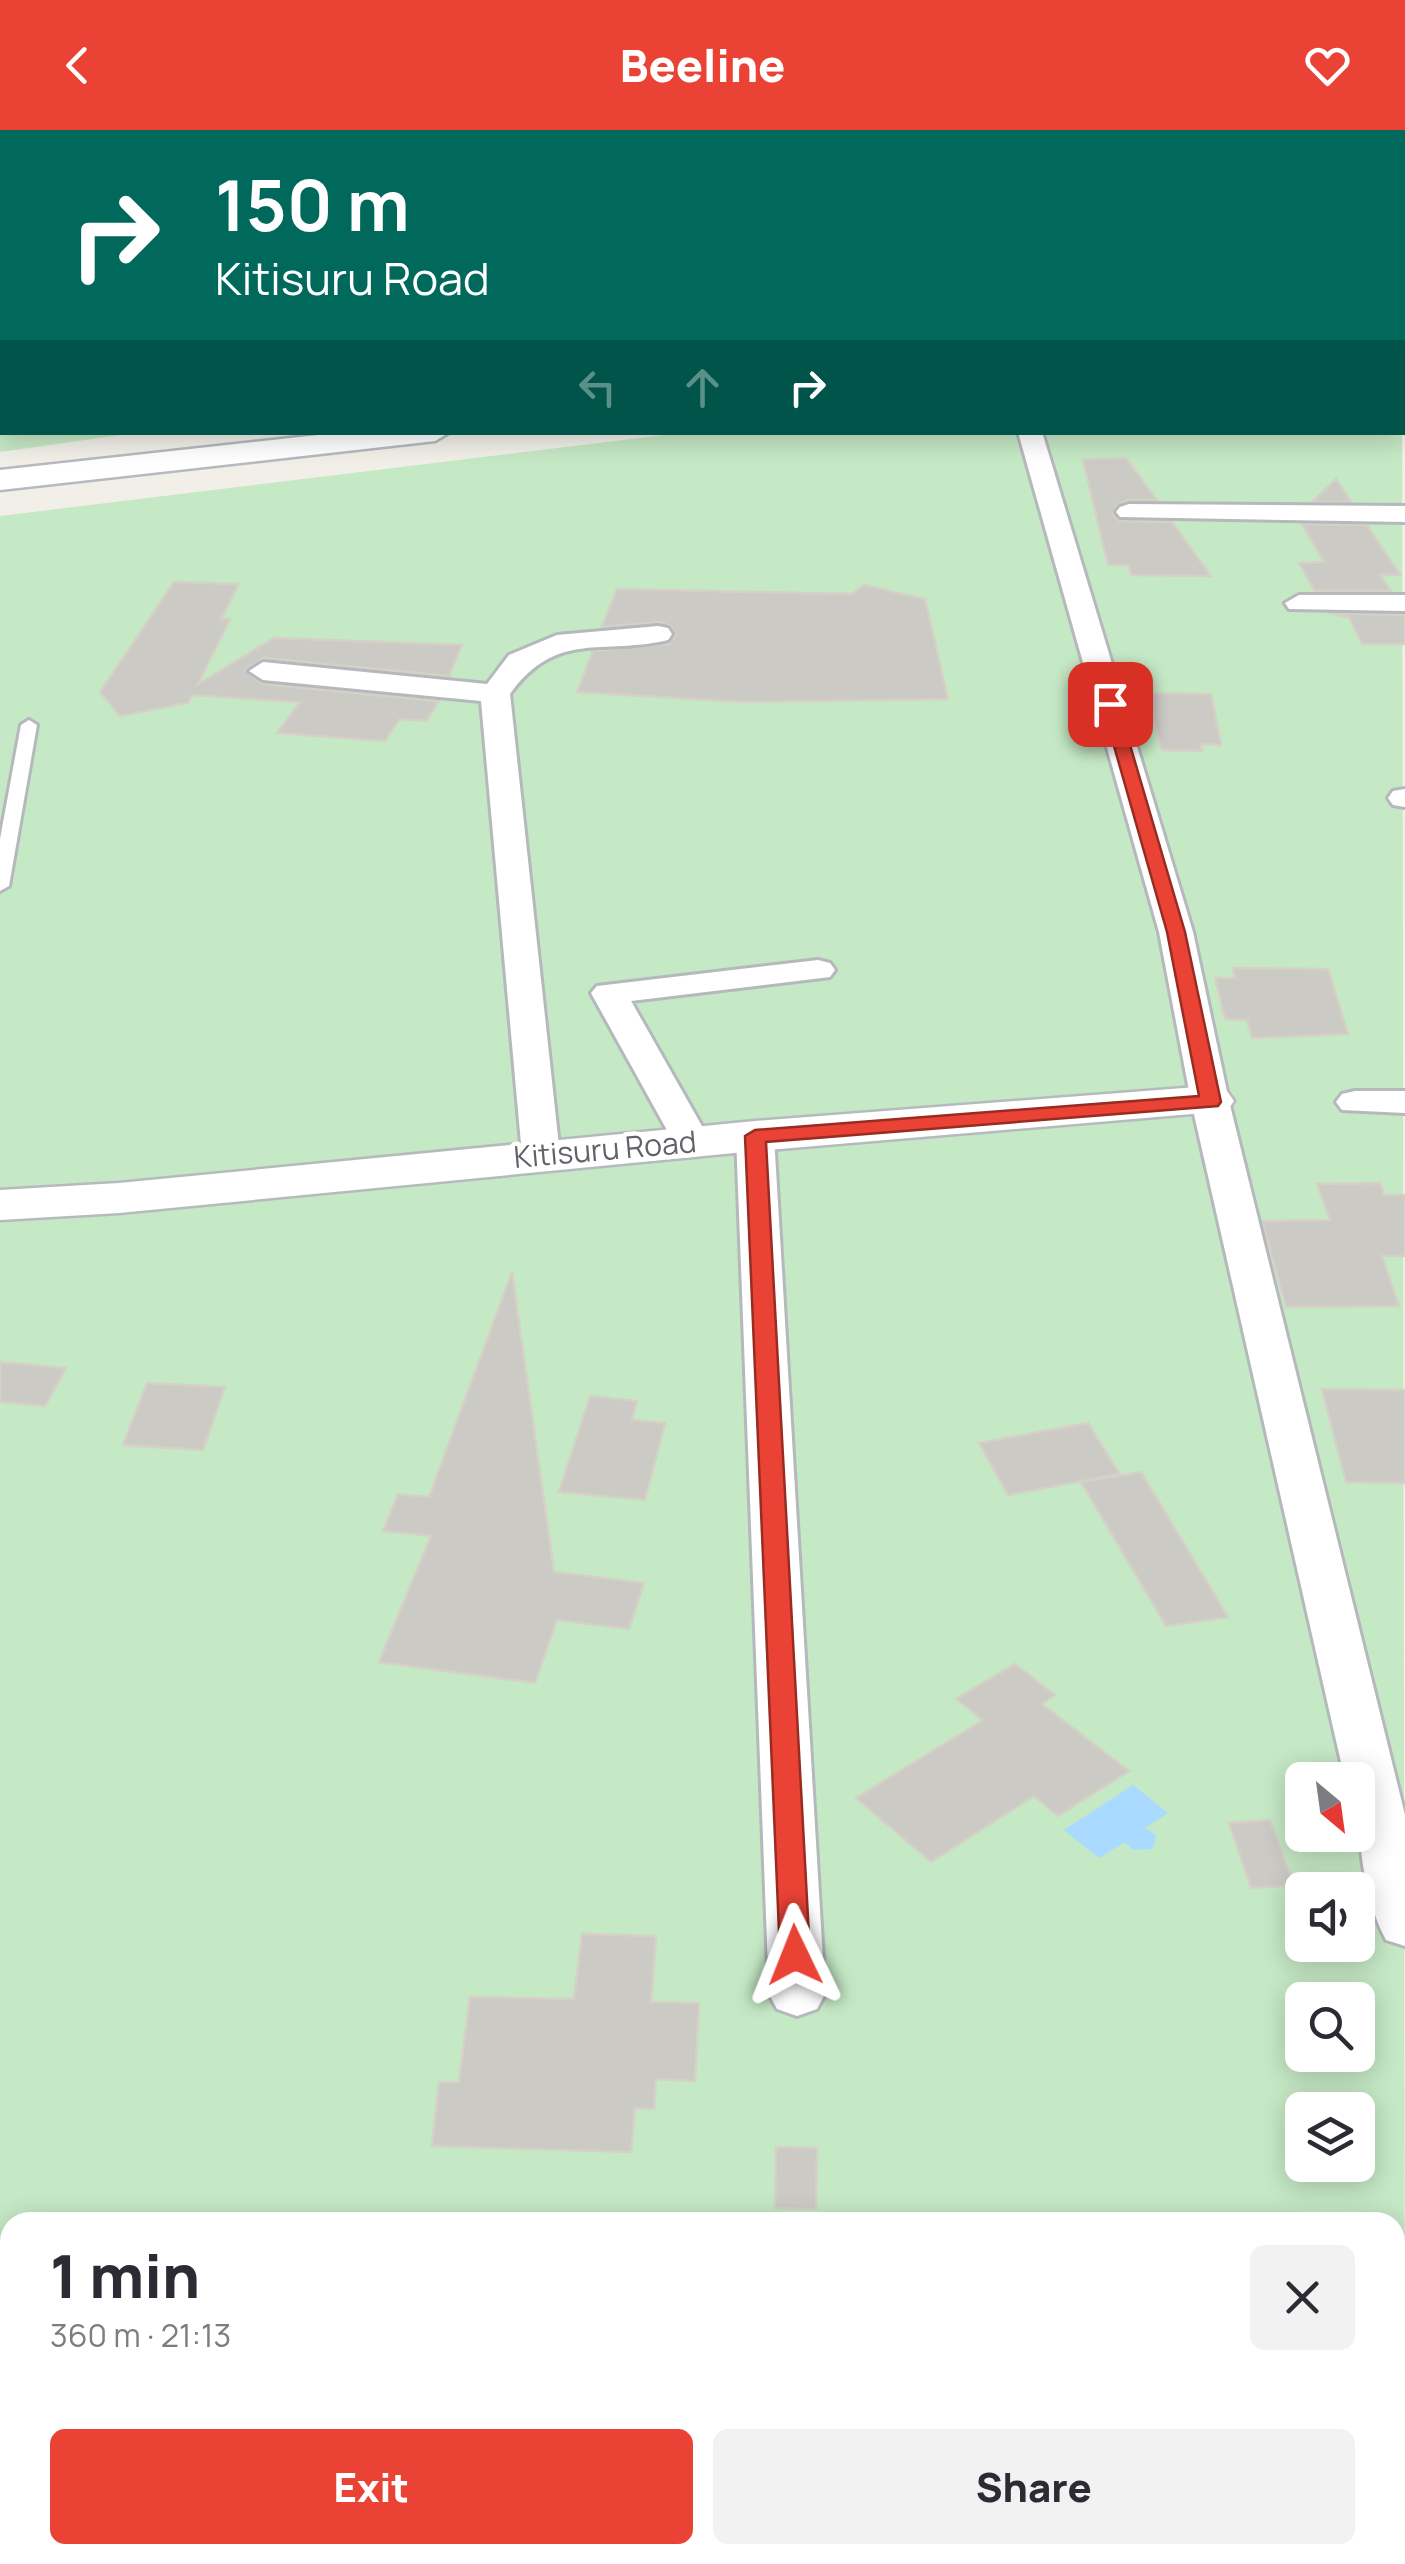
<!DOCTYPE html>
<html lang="en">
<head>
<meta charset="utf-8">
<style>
	:root { --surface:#fff; --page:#f2f2f3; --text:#2b2b33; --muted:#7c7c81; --accent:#ea4335 }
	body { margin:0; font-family:Manrope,sans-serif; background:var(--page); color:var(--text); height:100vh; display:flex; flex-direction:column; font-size:38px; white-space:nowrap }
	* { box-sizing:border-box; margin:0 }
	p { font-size:32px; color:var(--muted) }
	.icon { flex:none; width:55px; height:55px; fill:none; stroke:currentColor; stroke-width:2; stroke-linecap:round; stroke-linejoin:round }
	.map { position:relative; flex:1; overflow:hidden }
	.sheet { position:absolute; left:0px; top:2082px; width:1405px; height:352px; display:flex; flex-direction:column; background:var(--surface); border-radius:30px 30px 0 0; box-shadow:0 5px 25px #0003 }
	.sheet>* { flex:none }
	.hud { position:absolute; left:0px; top:0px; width:1405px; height:305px; box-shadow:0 5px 25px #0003; background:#00695c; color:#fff; overflow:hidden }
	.needle { width:65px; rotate:151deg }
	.buttons { position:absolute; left:1285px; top:1632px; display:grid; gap:20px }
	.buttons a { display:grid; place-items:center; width:90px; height:90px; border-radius:15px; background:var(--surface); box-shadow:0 5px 25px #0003; font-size:50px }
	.pin { position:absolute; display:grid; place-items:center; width:85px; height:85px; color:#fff; margin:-42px; border-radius:20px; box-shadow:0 5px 15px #0006 }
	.me { position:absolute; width:110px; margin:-55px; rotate:358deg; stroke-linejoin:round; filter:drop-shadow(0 0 8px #0008) }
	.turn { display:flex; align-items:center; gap:35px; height:210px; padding:0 50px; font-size:45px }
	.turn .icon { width:130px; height:130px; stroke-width:2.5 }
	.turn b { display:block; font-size:70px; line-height:85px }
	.lanes { display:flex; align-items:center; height:95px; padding:0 50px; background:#0003; justify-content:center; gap:50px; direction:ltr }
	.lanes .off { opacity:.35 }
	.round { display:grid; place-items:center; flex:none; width:105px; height:105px; border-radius:15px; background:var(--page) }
	.overview { display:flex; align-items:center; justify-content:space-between; height:170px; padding:0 50px }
	h1 { font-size:60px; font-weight:800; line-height:75px }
	.action { display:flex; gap:20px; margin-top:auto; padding:20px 50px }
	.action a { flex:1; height:115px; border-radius:15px; background:var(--accent); color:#fff; font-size:40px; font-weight:800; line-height:115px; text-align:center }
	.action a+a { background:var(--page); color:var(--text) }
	header { display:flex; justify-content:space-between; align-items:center; height:130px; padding:0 50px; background:var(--accent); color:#fff; font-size:45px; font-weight:800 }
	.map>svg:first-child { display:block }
</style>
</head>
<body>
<header><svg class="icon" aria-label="back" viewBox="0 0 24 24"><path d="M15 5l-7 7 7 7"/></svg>Beeline<svg class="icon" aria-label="heart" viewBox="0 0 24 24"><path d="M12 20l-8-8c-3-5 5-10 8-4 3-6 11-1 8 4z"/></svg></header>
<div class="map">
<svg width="1405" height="2434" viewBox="0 0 1405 2434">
	<rect width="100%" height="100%" fill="#f1efe8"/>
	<path fill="#c5e8c5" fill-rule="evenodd" d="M0 0H927L928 2H2L0 79Z
		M0 85 2 302 135 303 0 322Z
		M1402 149 1405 2434H0V386L689 302H1402ZM1302 1650H1358V1705H1302ZM1302 1760H1358V1815H1302ZM1302 1870H1358V1925H1302ZM1302 1980H1358V2035H1302ZM10 2092H1395V2425H10Z"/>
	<path fill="#aadaff" d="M1133 1655 1168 1683 1145 1698 1156 1705 1153 1719 1133 1720 1125 1712 1099 1728 1064 1700Z"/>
	<path fill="#cccac5" stroke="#d6d1c6" stroke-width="2.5" d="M1126 328 1157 370H1128L1117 375 1113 384 1120 391 1172 392 1211 446 1131 445 1129 435H1108L1083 330Z
		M1336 349 1351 372H1312Z
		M1302 394 1367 395 1400 445H1380L1391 461H1315L1299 433 1324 432Z
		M174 452 239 454 221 489H230L198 554 274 508 462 515 449 546 263 528 245 540 263 554 439 571 426 591 400 589 385 611 277 603 300 572 192 565 188 573 120 586 100 562Z
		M864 455 925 469 948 569 744 572 577 562 593 521 669 514 675 506 671 496 659 492 602 497 617 459 852 464Z
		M1328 483 1405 485V514H1362L1349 487Z
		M1147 563 1211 564 1221 615 1200 614 1202 621 1162 620Z
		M1233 838 1328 839 1348 904 1252 908 1247 890 1225 889 1215 848H1235Z
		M1380 1053 1384 1065H1405V1126H1382L1399 1176 1286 1177 1262 1091 1330 1090 1317 1054Z
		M512 1142 554 1442 644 1453 629 1499 557 1490 535 1553 379 1532 431 1406 383 1401 398 1364 429 1367Z
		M0 1232 66 1238 45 1276 0 1272Z
		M147 1253 225 1257 203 1320 123 1315Z
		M1322 1259 1405 1260V1353L1346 1352Z
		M590 1266 637 1271 632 1290 665 1293 645 1370 559 1362Z
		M1088 1293 1120 1344 1008 1365 979 1313Z
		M1141 1342 1228 1487 1166 1496 1081 1352Z
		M1015 1534 1055 1565 1042 1574 1129 1641 1058 1686 1034 1666 931 1732 856 1668 983 1590 956 1569Z
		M1270 1690 1294 1755 1251 1758 1229 1693Z
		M582 1804 656 1806 651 1872 699 1873 695 1951 656 1949 654 1979 635 1978 631 2022 432 2016 439 1952H459L470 1867 574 1869Z
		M776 2017 817 2018 816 2079 775 2078Z"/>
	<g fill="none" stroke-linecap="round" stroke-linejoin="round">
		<g stroke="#b5b8bc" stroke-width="6">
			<path id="lane" d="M29 590 37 595 9 756 0 761V709L21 595Z"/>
		</g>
		<g stroke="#b5b8bc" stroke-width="6">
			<path id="street" d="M1402 11H1405L1402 22Z
				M1402 58 1405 59V71L1402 70Z
				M1402 164H1405L1402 177Z
				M1018 302H1042L1193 802 1229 971 1405 1685V1816L1386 1810C1361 1763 1358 1702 1358 1650H1345L1191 971 1159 802Z
				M1129 374 1405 376V392L1120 387 1116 382 1120 377Z
				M1299 465H1405V481L1289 479 1285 473Z
				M658 496 668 498 672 504 668 510C602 526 557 499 510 564L560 1025 555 1033H527L522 1025 481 571 263 550 249 541 263 532 487 554 509 525 557 505Z
				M1405 659V677L1393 675 1388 668 1393 661Z
				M818 830 830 833 835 840 830 847 631 871 711 1012 706 1020H678L591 863 597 856Z
				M1355 961H1405V983L1342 980 1336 972 1342 964Z
				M755 995 769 998 774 1006 825 1864 817 1879 797 1886 777 1879 769 1864 736 1006 741 998Z"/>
		</g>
		<g stroke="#b6babf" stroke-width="5">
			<path id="secondary" d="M1405 123V139L1402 140V124Z
				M345 302H450L435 311 0 360V340Z
				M1210 956 1227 961 1234 971 1227 981 755 1021 119 1083 0 1090V1060L119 1053 755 991Z"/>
		</g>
		<use href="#lane" fill="#fff" fill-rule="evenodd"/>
		<use href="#street" fill="#fff" fill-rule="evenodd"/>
		<use href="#secondary" fill="#fff" fill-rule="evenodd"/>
	</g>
	<path fill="#ea4335" stroke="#982c22" stroke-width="2.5" d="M1110 569 1118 574 1185 802 1221 972 1218 976 766 1012 810 1825 805 1833H785L780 1825 745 1006 755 1000 1199 966 1167 802 1102 574Z"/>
	<g text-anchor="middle" stroke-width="9" stroke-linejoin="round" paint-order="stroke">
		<g font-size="30" fill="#5f6368" stroke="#fff">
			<text transform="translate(605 1020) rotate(-5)" y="10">Kitisuru Road</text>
		</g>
	</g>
</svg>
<div class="buttons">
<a><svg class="needle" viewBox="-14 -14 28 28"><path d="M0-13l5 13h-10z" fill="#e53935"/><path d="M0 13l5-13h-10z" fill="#7c7c81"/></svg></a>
<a><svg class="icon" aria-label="sound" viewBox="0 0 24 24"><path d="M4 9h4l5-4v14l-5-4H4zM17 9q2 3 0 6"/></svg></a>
<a><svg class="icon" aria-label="search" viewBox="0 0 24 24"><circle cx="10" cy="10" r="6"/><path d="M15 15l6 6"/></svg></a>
<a><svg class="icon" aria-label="layers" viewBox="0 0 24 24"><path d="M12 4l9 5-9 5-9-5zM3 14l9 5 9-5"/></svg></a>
</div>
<div class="pin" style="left:1110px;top:574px;background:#d93025"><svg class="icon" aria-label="arrive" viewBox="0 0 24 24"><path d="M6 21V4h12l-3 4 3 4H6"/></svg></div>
<svg class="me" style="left:795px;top:1825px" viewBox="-20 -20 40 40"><path d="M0-17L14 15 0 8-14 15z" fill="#ea4335" stroke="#fff" stroke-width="4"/></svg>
<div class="hud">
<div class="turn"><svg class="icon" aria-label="right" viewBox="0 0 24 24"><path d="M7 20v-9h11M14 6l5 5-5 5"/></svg><div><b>150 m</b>Kitisuru Road</div></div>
<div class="lanes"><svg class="icon off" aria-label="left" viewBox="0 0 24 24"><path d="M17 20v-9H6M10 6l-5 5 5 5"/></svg><svg class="icon off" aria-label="ahead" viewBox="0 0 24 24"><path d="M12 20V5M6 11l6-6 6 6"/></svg><svg class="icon" aria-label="right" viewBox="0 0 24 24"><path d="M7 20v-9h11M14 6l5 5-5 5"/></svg></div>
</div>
<section class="sheet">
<div class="overview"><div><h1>1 min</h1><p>360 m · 21:13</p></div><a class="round"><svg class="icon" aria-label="close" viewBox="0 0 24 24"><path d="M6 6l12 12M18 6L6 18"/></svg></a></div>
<div class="action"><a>Exit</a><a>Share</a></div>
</section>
</div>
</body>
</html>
